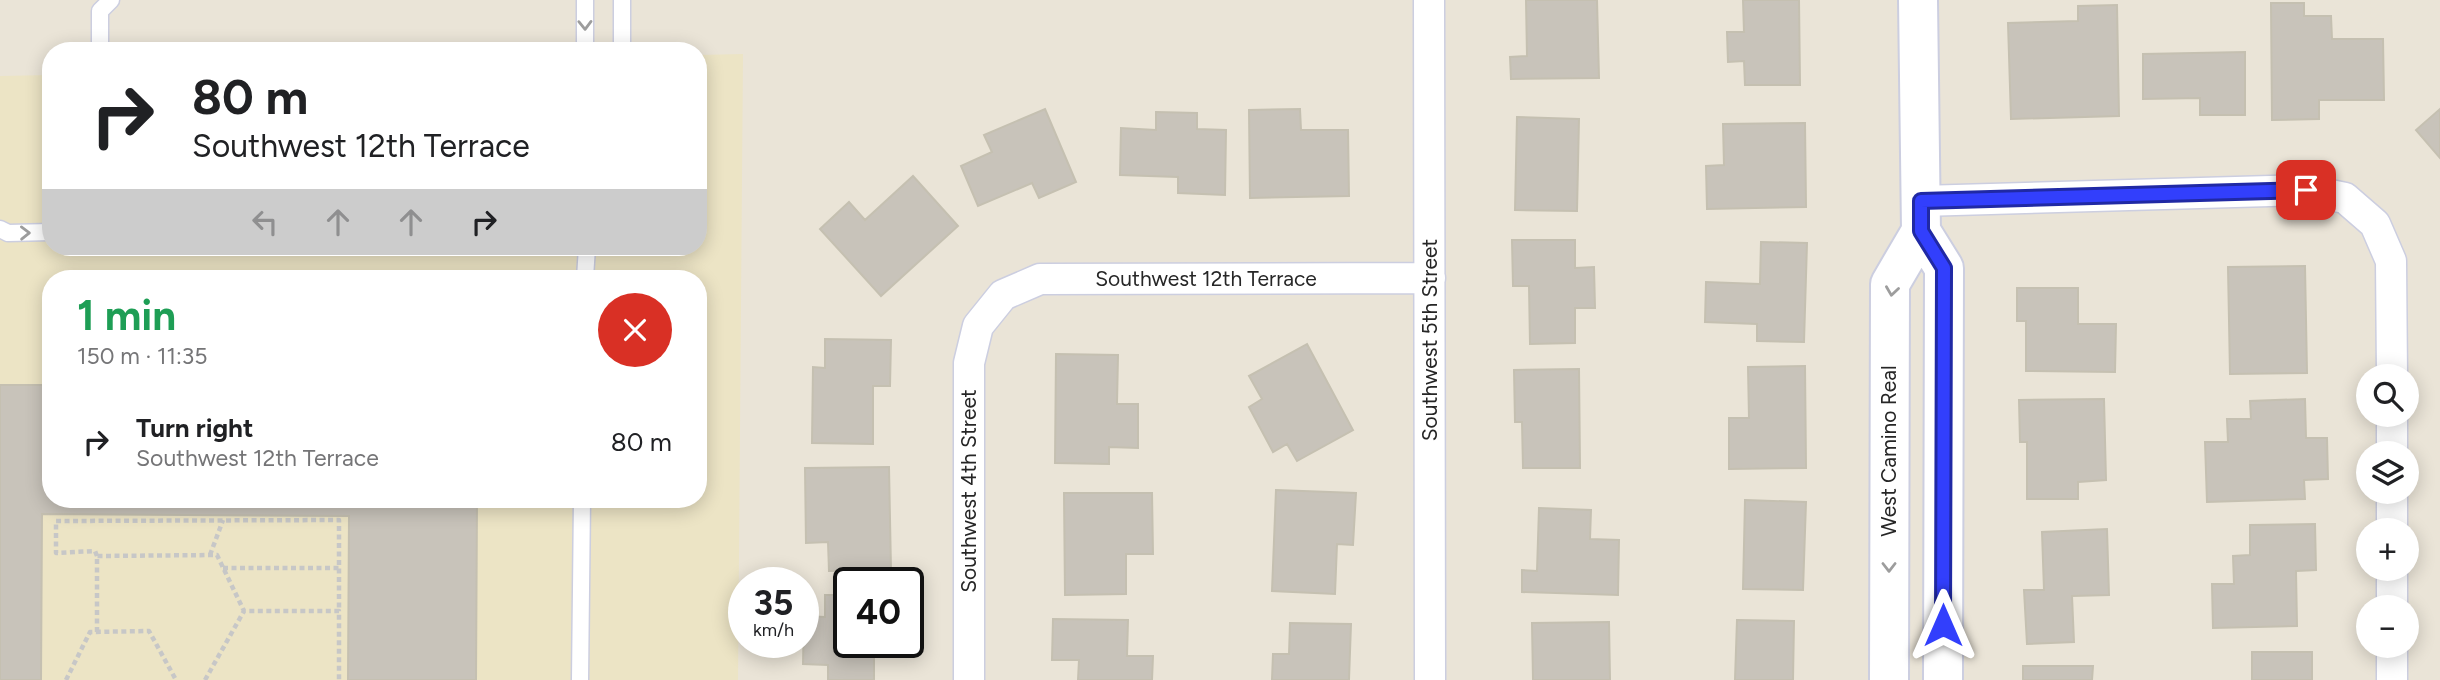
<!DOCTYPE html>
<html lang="en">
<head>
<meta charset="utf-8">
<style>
	:root { --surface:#fff; --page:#f6f6f6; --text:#202124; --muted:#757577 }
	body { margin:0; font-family:Figtree,sans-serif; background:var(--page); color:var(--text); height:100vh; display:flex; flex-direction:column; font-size:26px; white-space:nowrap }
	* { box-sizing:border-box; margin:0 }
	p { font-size:23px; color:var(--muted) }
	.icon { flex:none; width:38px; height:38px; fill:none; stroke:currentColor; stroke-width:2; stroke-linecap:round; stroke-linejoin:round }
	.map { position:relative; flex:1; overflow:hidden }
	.panel { position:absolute; left:42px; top:270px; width:665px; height:238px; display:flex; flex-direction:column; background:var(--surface); border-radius:28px; box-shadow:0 4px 18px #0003 }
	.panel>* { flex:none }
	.hud { position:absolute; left:42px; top:42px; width:665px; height:214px; border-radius:28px; box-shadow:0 4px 18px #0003; background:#fff; color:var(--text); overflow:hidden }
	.tools { position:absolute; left:2356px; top:364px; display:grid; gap:14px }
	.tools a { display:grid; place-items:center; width:63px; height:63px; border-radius:50%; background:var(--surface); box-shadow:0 4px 18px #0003; font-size:35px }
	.speed { position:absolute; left:728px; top:567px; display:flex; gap:14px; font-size:35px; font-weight:700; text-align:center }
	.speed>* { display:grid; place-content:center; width:91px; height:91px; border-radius:50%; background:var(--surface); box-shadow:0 4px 18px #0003; line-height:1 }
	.speed small { font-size:18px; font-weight:400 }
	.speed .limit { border:4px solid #111; border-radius:10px; background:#fff; color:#111 }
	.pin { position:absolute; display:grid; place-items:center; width:60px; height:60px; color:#fff; margin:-30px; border-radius:14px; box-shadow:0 4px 10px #0006 }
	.me { position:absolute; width:77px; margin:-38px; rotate:0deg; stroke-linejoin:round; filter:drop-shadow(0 0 5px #0008) }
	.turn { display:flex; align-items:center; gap:24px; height:147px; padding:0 35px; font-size:32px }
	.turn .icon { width:91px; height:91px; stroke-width:2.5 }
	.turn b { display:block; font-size:49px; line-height:60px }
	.lanes { display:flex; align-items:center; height:66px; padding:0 35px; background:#0003; justify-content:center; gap:35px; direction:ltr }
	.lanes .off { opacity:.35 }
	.round { display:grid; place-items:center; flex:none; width:74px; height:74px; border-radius:37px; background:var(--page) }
	.head { display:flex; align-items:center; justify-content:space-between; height:119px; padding:0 35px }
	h1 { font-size:42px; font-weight:700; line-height:52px; color:#1e9e55 }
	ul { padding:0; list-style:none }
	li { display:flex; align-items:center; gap:21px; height:105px; padding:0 35px }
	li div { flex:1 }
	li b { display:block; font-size:26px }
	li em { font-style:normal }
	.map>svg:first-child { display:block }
</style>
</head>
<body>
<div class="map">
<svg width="2440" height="680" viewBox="0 0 2440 680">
	<rect width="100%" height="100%" fill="#eae4d7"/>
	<path fill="#ece4c5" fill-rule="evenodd" d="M743 54 738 680H0V76L51 75V247H698V55ZM51 278H698V499H51Z"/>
	<path fill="#c8c3ba" stroke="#c5c0b1" stroke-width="2" d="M1526 0H1597L1599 78 1511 79 1510 57 1527 56Z
		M1743 0H1799L1800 85H1745L1744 61 1728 62 1727 32H1744Z
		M2271 3H2304V16H2331L2332 39H2383L2384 100H2319V119L2272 120Z
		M2117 5 2119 116 2011 119 2008 23 2078 21V6Z
		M2245 52V115H2200V98L2143 99V54Z
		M1045 109 1076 182 1039 198 1032 183 978 206 961 166 992 152 984 135Z
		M1300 109 1301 130H1348L1349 196 1250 198 1249 110Z
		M2440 109V158L2416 130Z
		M1156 112 1197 113V129L1226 130 1225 195 1178 193V177L1120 175 1121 128 1156 130Z
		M1517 117 1579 119 1577 211 1515 210Z
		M1805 123 1806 207 1707 209 1706 166 1724 165 1723 124Z
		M913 176 958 226 881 296 820 229 849 202 865 220Z
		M1512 240H1575V268L1594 267 1595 308H1575V343L1530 344 1529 286H1513Z
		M1761 242 1807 243 1804 342 1757 341V324L1705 322 1706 282 1760 284Z
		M2305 266 2307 373 2230 374 2228 267Z
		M2017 288H2078V324H2116L2115 372 2026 371V321H2017Z
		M825 339 891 340 890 386H873V444L812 443 813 367 825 368Z
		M1307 344 1353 430 1297 461 1287 444 1273 452 1249 407 1262 399 1249 376Z
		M1056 354 1118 355 1117 404H1138V448L1109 447V464L1055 463Z
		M1805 366 1806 468 1729 469V418H1749L1748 367Z
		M1579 369 1580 468H1523L1522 422H1515L1514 370Z
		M0 385H51V499H477L476 680H348L349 516 42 514 41 680H0Z
		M2104 399 2106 480 2078 482V499H2027V442H2020L2019 400Z
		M2305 399 2306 438H2327L2328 479 2304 480 2305 499 2207 502 2205 442H2228L2227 419H2251L2250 401Z
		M889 467 891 570 829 571 828 542 806 543 805 468Z
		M1276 490 1356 493 1353 545 1337 544 1335 594 1272 591Z
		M1064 493H1152L1153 554H1126V594L1065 595Z
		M1745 500 1806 502 1803 590 1743 589Z
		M1539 508 1591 510 1590 539 1619 540 1618 595 1522 592V570L1537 571Z
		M2315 524 2316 570 2296 571 2297 626 2213 628 2212 584H2234L2233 556 2250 555V525Z
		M2107 529 2109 595 2072 596 2074 642 2027 644 2024 590H2044L2042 532Z
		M825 595H849V642H874V680H828V665L803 664 804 616 825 617Z
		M1053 619 1128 620 1127 656H1153L1152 680H1078L1079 660H1052Z
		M1737 620 1794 621 1793 680H1735Z
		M1609 622 1610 680H1533L1532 623Z
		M1290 623 1351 624 1349 680H1272L1273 654H1289Z
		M2252 652H2312V680H2252Z
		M2023 666H2093L2092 680H2023Z"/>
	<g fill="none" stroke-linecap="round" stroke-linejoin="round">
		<g stroke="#cccee0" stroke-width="19">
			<path id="service" d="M585 0V51
				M622 0V51
				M100 51V11L111 0
				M0 229 8 233 51 232
				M585 278 587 247
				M580 680 582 499"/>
		</g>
		<g stroke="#cccee0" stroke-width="33">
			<path id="minor" d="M1429 0 1430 680
				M1921 201 2306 190 2345 198 2375 224 2391 261 2392 376
				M2392 415V453
				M2392 492V530
				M2392 569V607
				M2392 646V680
				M969 680V363L978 326 1003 295 1040 279 1430 278"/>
		</g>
		<g stroke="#cccee0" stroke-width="42">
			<path id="tertiary" d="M1918 0 1921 231 1944 268 1943 680
				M1889 680 1890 284 1921 231"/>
		</g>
		<path stroke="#c7c7c7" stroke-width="4.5" stroke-dasharray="5 3.5" stroke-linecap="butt" d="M210 555 223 520
			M97 556 95 551 56 553V521L339 520V611
			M223 568H339
			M97 632V556L217 555 244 611H339V680
			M66 680 90 632 149 631 176 680
			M205 680 244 611"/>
		<use href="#service" stroke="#fff" stroke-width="16"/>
		<use href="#minor" stroke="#fff" stroke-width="30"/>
		<use href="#tertiary" stroke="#fff" stroke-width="38"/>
	</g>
	<defs><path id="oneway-chevron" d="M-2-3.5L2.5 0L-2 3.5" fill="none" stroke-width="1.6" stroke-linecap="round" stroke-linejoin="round" transform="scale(1.75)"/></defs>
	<g stroke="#9d9d9d">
		<use href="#oneway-chevron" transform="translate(585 25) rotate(89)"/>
		<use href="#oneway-chevron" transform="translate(25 233) rotate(-1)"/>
		<use href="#oneway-chevron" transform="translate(1892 291) rotate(98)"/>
		<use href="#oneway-chevron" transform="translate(1889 567) rotate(90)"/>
	</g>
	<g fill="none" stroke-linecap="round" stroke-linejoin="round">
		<g stroke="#2029a4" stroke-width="18">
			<path id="route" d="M1943 625 1944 268 1921 231V201L2306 190"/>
		</g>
		<use href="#route" stroke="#323ffc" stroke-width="12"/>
	</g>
	<g text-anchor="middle" stroke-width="7" stroke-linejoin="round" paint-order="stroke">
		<g font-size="21" fill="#262626" stroke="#fff">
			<text x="1206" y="286">Southwest 12th Terrace</text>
			<text transform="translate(1430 340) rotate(-90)" y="7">Southwest 5th Street</text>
			<text transform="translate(1889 451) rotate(-90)" y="7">West Camino Real</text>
			<text transform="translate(969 491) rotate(-90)" y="7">Southwest 4th Street</text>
		</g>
	</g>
</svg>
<div class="tools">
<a><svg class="icon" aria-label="search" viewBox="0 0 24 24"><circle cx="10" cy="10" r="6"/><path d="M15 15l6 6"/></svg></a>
<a><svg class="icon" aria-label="layers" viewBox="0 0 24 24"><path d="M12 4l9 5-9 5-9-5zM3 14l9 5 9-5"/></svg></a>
<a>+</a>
<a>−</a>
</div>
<div class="speed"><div>35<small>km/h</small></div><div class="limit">40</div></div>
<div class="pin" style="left:2306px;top:190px;background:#d93025"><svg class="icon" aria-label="arrive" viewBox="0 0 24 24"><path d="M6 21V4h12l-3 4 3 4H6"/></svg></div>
<svg class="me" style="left:1943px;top:625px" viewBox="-20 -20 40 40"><path d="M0-17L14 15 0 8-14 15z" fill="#323ffc" stroke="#fff" stroke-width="4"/></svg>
<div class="hud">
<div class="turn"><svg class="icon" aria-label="right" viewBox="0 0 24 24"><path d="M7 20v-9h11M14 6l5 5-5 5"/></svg><div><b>80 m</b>Southwest 12th Terrace</div></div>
<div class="lanes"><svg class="icon off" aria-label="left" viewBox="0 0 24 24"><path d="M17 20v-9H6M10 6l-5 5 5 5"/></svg><svg class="icon off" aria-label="ahead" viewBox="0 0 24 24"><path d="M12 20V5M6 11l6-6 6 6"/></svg><svg class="icon off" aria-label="ahead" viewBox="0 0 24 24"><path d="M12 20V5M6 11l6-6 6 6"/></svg><svg class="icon" aria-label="right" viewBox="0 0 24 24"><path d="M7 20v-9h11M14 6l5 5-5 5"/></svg></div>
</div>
<section class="panel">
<div class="head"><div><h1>1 min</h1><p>150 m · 11:35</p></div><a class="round" style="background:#d93025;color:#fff"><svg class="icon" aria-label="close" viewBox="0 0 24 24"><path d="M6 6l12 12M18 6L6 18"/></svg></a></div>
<ul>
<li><svg class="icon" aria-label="right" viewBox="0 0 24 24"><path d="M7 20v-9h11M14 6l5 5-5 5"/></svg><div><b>Turn right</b><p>Southwest 12th Terrace</p></div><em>80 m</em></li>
</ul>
</section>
</div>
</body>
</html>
